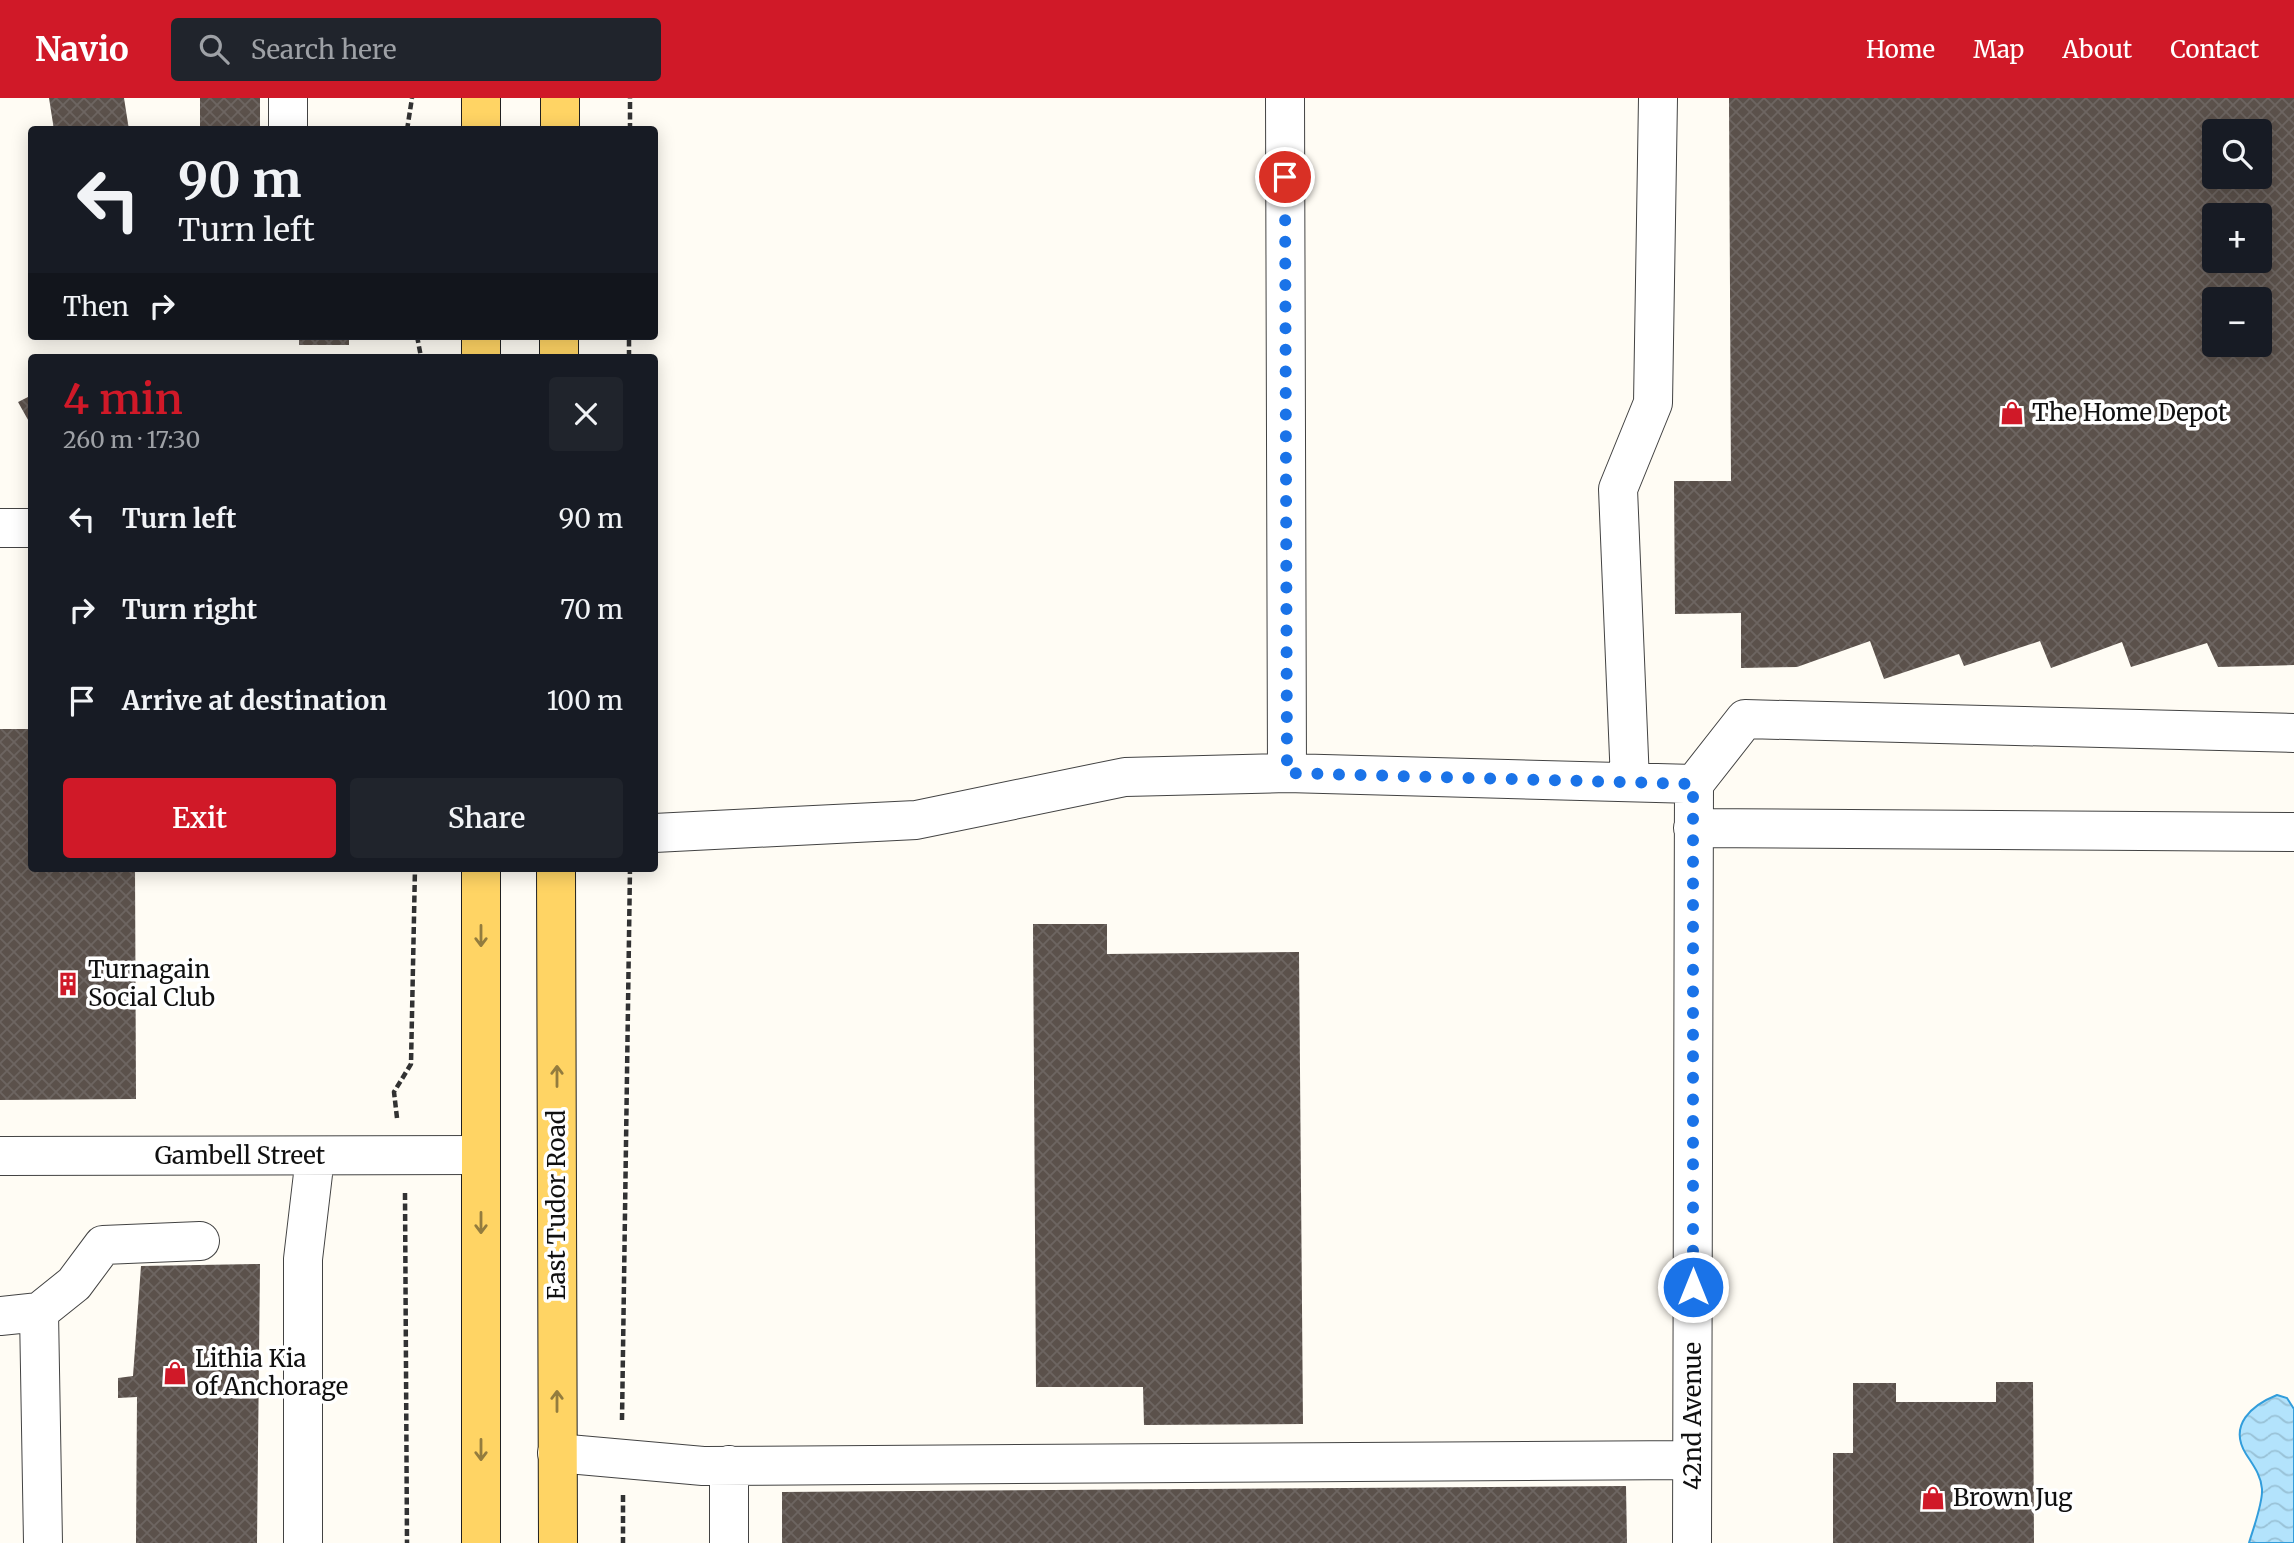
<!DOCTYPE html>
<html lang="en">
<head>
<meta charset="utf-8">
<style>
	:root { --surface:#171b24; --page:#20242c; --text:#f1f3f6; --muted:#9ea1a6; --accent:#d01928 }
	body { margin:0; font-family:Merriweather,serif; background:var(--page); color:var(--text); height:100vh; display:flex; flex-direction:column; font-size:26px; white-space:nowrap }
	* { box-sizing:border-box; margin:0 }
	p { font-size:23px; color:var(--muted) }
	.icon { flex:none; width:38px; height:38px; fill:none; stroke:currentColor; stroke-width:2; stroke-linecap:round; stroke-linejoin:round }
	.map { position:relative; flex:1; overflow:hidden }
	.side { position:absolute; left:28px; top:256px; width:630px; height:518px; display:flex; flex-direction:column; background:var(--surface); border-radius:7px; box-shadow:0 4px 18px #0003 }
	.side>* { flex:none }
	.top-card { position:absolute; left:28px; top:28px; width:630px; height:214px; border-radius:7px; box-shadow:0 4px 18px #0003; background:#171b24; color:var(--text); overflow:hidden }
	.tools { position:absolute; left:2202px; top:21px; display:grid; gap:14px }
	.tools a { display:grid; place-items:center; width:70px; height:70px; border-radius:7px; background:var(--surface); box-shadow:0 4px 18px #0003; font-size:35px }
	.pin { position:absolute; display:grid; place-items:center; width:60px; height:60px; color:#fff; margin:-30px; border:4px solid #fff; border-radius:50%; box-shadow:0 2px 7px #0007 }
	.me { position:absolute; width:77px; margin:-38px; rotate:0deg; stroke-linejoin:round; filter:drop-shadow(0 0 5px #0008) }
	.turn { display:flex; align-items:center; gap:24px; height:147px; padding:0 35px; font-size:32px }
	.turn .icon { width:91px; height:91px; stroke-width:2.5 }
	.turn b { display:block; font-size:49px; line-height:60px }
	.then { display:flex; align-items:center; height:66px; padding:0 35px; background:#0003; gap:14px; font-size:26px }
	.round { display:grid; place-items:center; flex:none; width:74px; height:74px; border-radius:7px; background:var(--page) }
	.headline { display:flex; align-items:center; justify-content:space-between; height:119px; padding:0 35px }
	h1 { font-size:42px; font-weight:600; line-height:52px; color:var(--accent) }
	.cta { display:flex; gap:14px; margin-top:auto; padding:14px 35px }
	.cta a { flex:1; height:80px; border-radius:7px; background:var(--accent); color:#fff; font-size:28px; font-weight:600; line-height:80px; text-align:center }
	.cta a+a { background:var(--page); color:var(--text) }
	ul { padding:0; list-style:none }
	li { display:flex; align-items:center; gap:21px; height:91px; padding:0 35px }
	li div { flex:1 }
	li b { display:block; font-size:26px }
	li em { font-style:normal }
	header { display:flex; align-items:center; gap:42px; box-sizing:border-box; height:98px; padding:0 35px; background:var(--accent); color:#fff }
	header strong { font-size:33px }
	nav { display:flex; gap:38px; margin-inline-start:auto; font-size:24px }
	.search { width:490px; height:63px; background:var(--page); display:flex; align-items:center; gap:18px; box-sizing:border-box; padding:0 24px; border-radius:7px; color:var(--muted); font-size:26px }
	.map>svg:first-child { display:block }
</style>
</head>
<body>
<header>
<strong>Navio</strong>
<div class="search"><svg class="icon" aria-label="search" viewBox="0 0 24 24"><circle cx="10" cy="10" r="6"/><path d="M15 15l6 6"/></svg>Search here</div>
<nav><a>Home</a><a>Map</a><a>About</a><a>Contact</a></nav>
</header>
<div class="map">
<svg width="2294" height="1445" viewBox="0 0 2294 1445">
	<defs>
		<pattern id="water-waves" width="16" height="10" patternUnits="userSpaceOnUse" patternTransform="scale(1.75)"><rect width="16" height="10" fill="#b3e3fc"/><path d="M0 5q4-4 8 0t8 0" fill="none" stroke="#99c2d7"/></pattern>
		<pattern id="building-cross-hatch" width="8" height="8" patternUnits="userSpaceOnUse" patternTransform="scale(1.75)"><rect width="8" height="8" fill="#5b514b"/><path d="M0 0l8 8M0 8l8-8" fill="none" stroke="#6d6561"/></pattern>
	</defs>
	<rect width="100%" height="100%" fill="#fffcf4"/>
	<path fill="url(#water-waves)" stroke="#329ddb" stroke-width="2" d="M2277 1297 2287 1300 2294 1311V1445H2249C2253 1431 2263 1405 2262 1391 2261 1377 2253 1367 2246 1356 2228 1327 2252 1307 2277 1297Z"/>
	<path fill="url(#building-cross-hatch)" fill-rule="evenodd" d="M49 0H124L129 32H54Z
		M200 0H260V32H200Z
		M1729 0H2294V567L2218 569 2207 545 2131 569 2122 544 2051 570 2040 543 1964 568 1959 556 1884 581 1870 543 1797 569 1741 570V515L1675 516 1674 383H1731ZM2214 33H2259V79H2214ZM2214 117H2259V163H2214ZM2214 201H2259V247H2214Z
		M299 238H349V247H299Z
		M32 297V329L18 304Z
		M0 631H32V770H135L136 1001 0 1002Z
		M1033 826H1107V856L1299 854 1303 1326 1144 1327 1143 1289H1036Z
		M260 1166 257 1445H136L137 1299 118 1300V1280L133 1278 141 1168Z
		M1996 1284H2033L2034 1445H1833V1355H1853V1285H1896V1304H1996Z
		M1626 1388 1627 1445H782V1394Z"/>
	<g fill="none" stroke-linecap="round" stroke-linejoin="round">
		<g stroke="#434343" stroke-width="40">
			<path id="minor" d="M288 0V32
				M1285 0 1287 675
				M0 430H32
				M1630 684 1618 391 1653 305 1658 0
				M1693 730 2294 734
				M654 735 916 722 1125 679 1287 675 1694 686 1745 621 2294 635
				M0 1058 481 1057
				M0 1218 39 1214
				M557 1355 703 1368 1692 1362
				M729 1367V1445
				M43 1445 39 1214 74 1186 103 1147 200 1143
				M303 1445V1161L315 1059
				M1692 1445 1694 686"/>
		</g>
		<g stroke="#212121" stroke-width="40">
			<path id="major" d="M481 0V32
				M560 32V0
				M481 238V259
				M559 259V238
				M481 770V1445
				M556 770 558 1445"/>
		</g>
		<path stroke="#323232" stroke-width="4.5" stroke-dasharray="7 3.5" stroke-linecap="butt" d="M407 32 412 0
			M630 32V0
			M417 238 421 259
			M629 259V238
			M397 1020 394 994 411 966 415 770
			M405 1095 407 1445
			M622 1322 630 770
			M623 1397V1445"/>
		<use href="#minor" stroke="#fff" stroke-width="38"/>
		<use href="#major" stroke="#ffd464" stroke-width="38"/>
	</g>
	<defs><path id="oneway-shaft" d="M-6 0H5M1.5-3L5.5 0L1.5 3" fill="none" stroke-width="1.6" stroke-linecap="round" stroke-linejoin="round" transform="scale(1.75)"/></defs>
	<g stroke="#937c3e">
		<use href="#oneway-shaft" transform="translate(481 838) rotate(90)"/>
		<use href="#oneway-shaft" transform="translate(557 978) rotate(-90)"/>
		<use href="#oneway-shaft" transform="translate(481 1125) rotate(90)"/>
		<use href="#oneway-shaft" transform="translate(557 1303) rotate(-90)"/>
		<use href="#oneway-shaft" transform="translate(481 1352) rotate(90)"/>
	</g>
	<g fill="none" stroke-linecap="round" stroke-linejoin="round">
		<path stroke="#1a73e8" stroke-width="12" stroke-dasharray="0 21.6" d="M1285 79 1287 675 1693 686V1189"/>
	</g>
	<defs>
		<g id="shop-bare" transform="scale(1.89)"><path d="M-5-2.5h2.3a2.7 3.5 0 0 1 5.4 0H5L5.5 6h-11ZM-1.5-2.5h3a1.5 2.3 0 0 0-3 0Z" fill="#d01928" stroke="#fff" stroke-width="2.5" paint-order="stroke"/></g>
		<g id="building-bare" transform="scale(1.89)"><path d="M-4-6H4V6H1V3H-1V6H-4ZM-2.5-4.3h1.7v1.8h-1.7ZM.8-4.3h1.7v1.8H.8ZM-2.5-1h1.7V.8h-1.7ZM.8-1h1.7V.8H.8Z" fill="#d01928" stroke="#fff" stroke-width="2.5" paint-order="stroke"/></g>
	</defs>
	<g fill-rule="evenodd">
		<use href="#shop-bare" x="2012" y="315"/>
		<use href="#building-bare" x="68" y="886"/>
		<use href="#shop-bare" x="175" y="1275"/>
		<use href="#shop-bare" x="1933" y="1400"/>
	</g>
	<g text-anchor="middle" stroke-width="7" stroke-linejoin="round" paint-order="stroke">
		<g font-size="24" fill="#101010" stroke="#fff" text-anchor="start">
			<text x="2032" y="323">The Home Depot</text>
			<text x="88" y="880">Turnagain<tspan x="88" dy="28">Social Club</tspan></text>
			<text x="195" y="1269">Lithia Kia<tspan x="195" dy="28">of Anchorage</tspan></text>
			<text x="1953" y="1408">Brown Jug</text>
		</g>
		<g font-size="24" fill="#101010" stroke="#fff">
			<text x="240" y="1066">Gambell Street</text>
			<text transform="translate(557 1107) rotate(-90)" y="8">East Tudor Road</text>
			<text transform="translate(1693 1318) rotate(-90)" y="8">42nd Avenue</text>
		</g>
	</g>
</svg>
<div class="tools">
<a><svg class="icon" aria-label="search" viewBox="0 0 24 24"><circle cx="10" cy="10" r="6"/><path d="M15 15l6 6"/></svg></a>
<a>+</a>
<a>−</a>
</div>
<div class="pin" style="left:1285px;top:79px;background:#d93025"><svg class="icon" aria-label="arrive" viewBox="0 0 24 24"><path d="M6 21V4h12l-3 4 3 4H6"/></svg></div>
<svg class="me" style="left:1693px;top:1189px" viewBox="-20 -20 40 40"><circle r="17" fill="#1a73e8" stroke="#fff" stroke-width="3"/><path d="M0-11L8 9 0 5-8 9z" fill="#fff"/></svg>
<div class="top-card">
<div class="turn"><svg class="icon" aria-label="left" viewBox="0 0 24 24"><path d="M17 20v-9H6M10 6l-5 5 5 5"/></svg><div><b>90 m</b>Turn left</div></div>
<div class="then">Then<svg class="icon" aria-label="right" viewBox="0 0 24 24"><path d="M7 20v-9h11M14 6l5 5-5 5"/></svg></div>
</div>
<section class="side">
<div class="headline"><div><h1>4 min</h1><p>260 m · 17:30</p></div><a class="round"><svg class="icon" aria-label="close" viewBox="0 0 24 24"><path d="M6 6l12 12M18 6L6 18"/></svg></a></div>
<ul>
<li><svg class="icon" aria-label="left" viewBox="0 0 24 24"><path d="M17 20v-9H6M10 6l-5 5 5 5"/></svg><div><b>Turn left</b></div><em>90 m</em></li>
<li><svg class="icon" aria-label="right" viewBox="0 0 24 24"><path d="M7 20v-9h11M14 6l5 5-5 5"/></svg><div><b>Turn right</b></div><em>70 m</em></li>
<li><svg class="icon" aria-label="arrive" viewBox="0 0 24 24"><path d="M6 21V4h12l-3 4 3 4H6"/></svg><div><b>Arrive at destination</b></div><em>100 m</em></li>
</ul>
<div class="cta"><a>Exit</a><a>Share</a></div>
</section>
</div>
</body>
</html>
